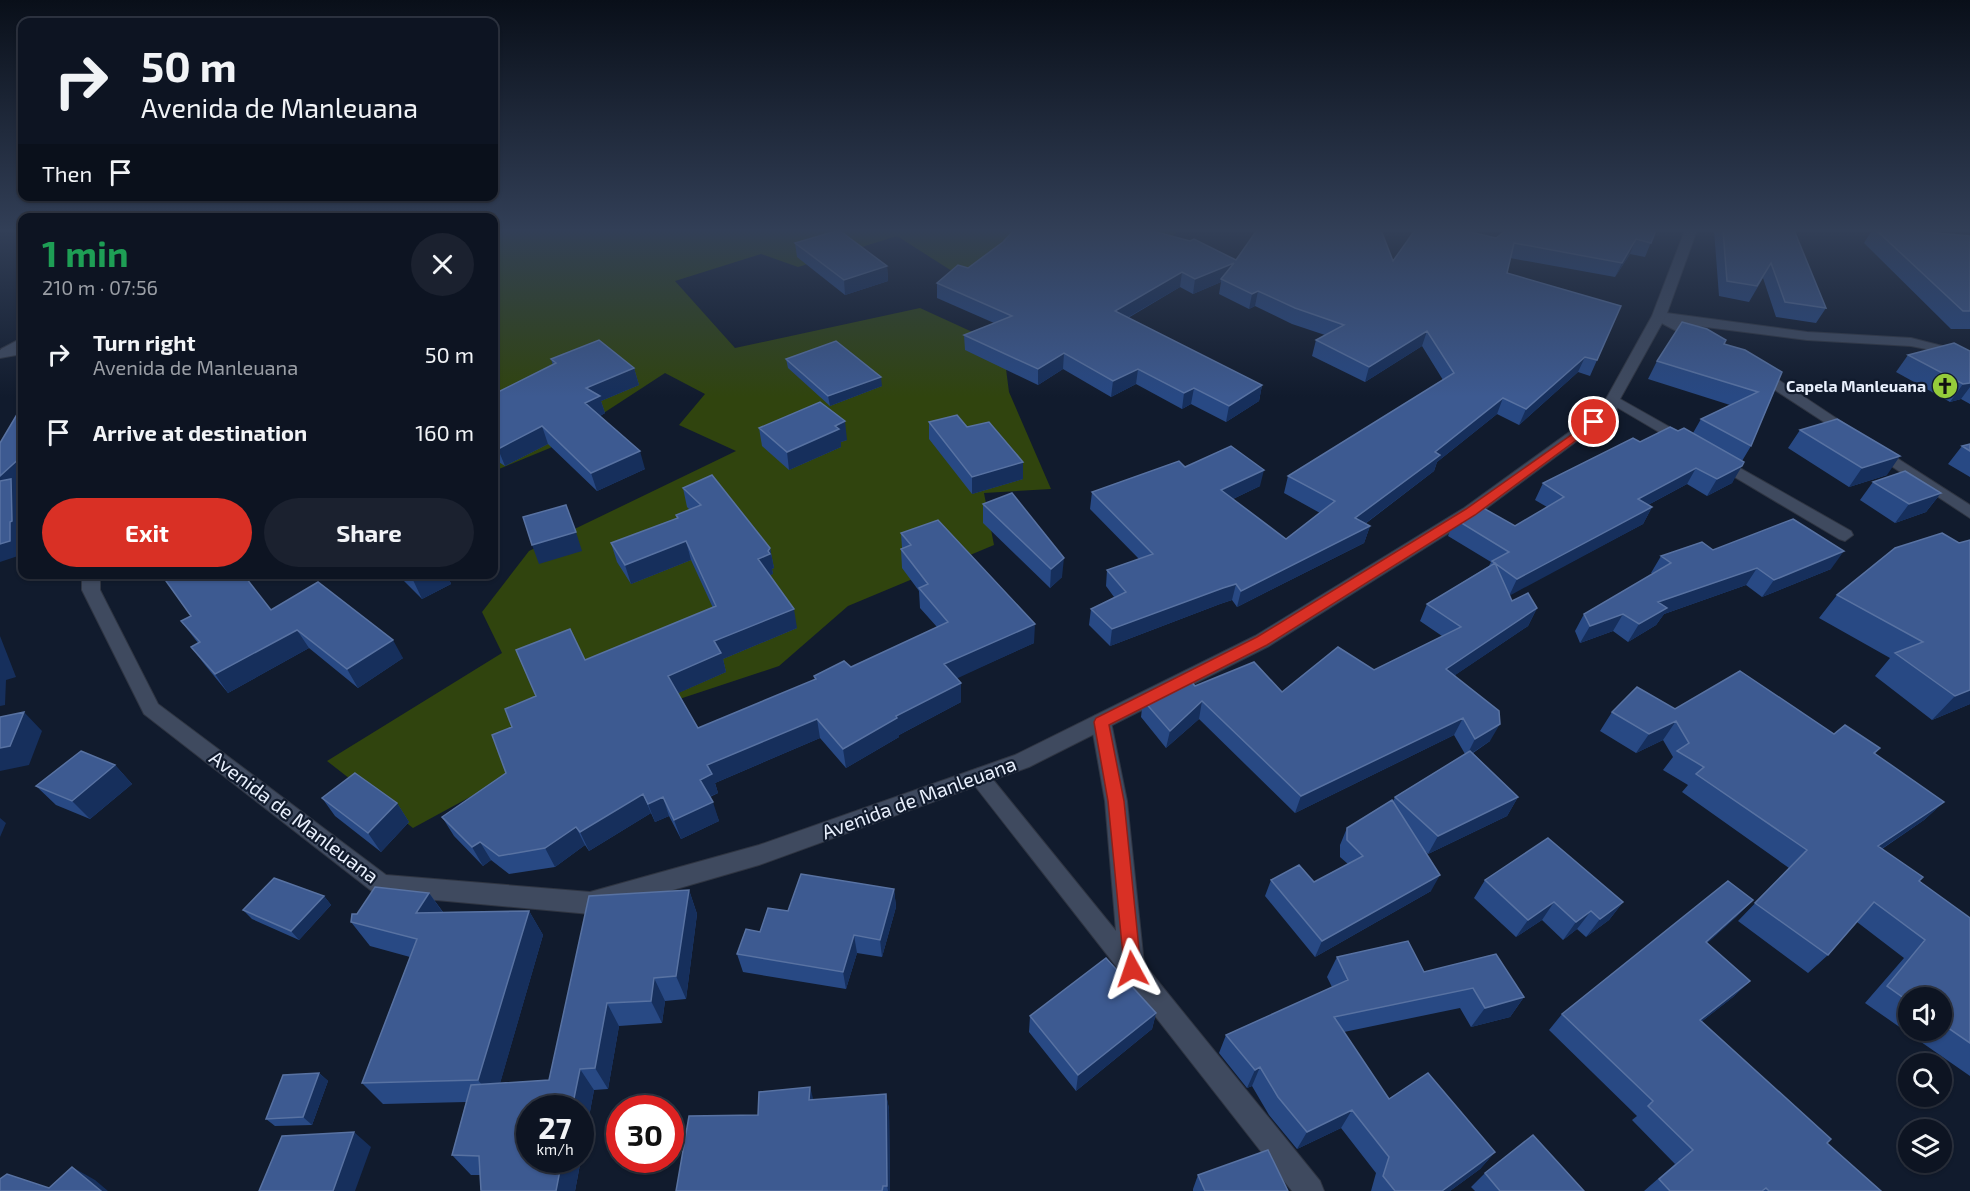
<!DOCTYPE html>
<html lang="en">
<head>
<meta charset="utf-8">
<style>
	:root { --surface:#0d1422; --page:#1b212f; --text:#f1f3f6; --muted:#9a9ea5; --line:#2d3340; --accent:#d93025 }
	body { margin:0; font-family:"Exo 2",sans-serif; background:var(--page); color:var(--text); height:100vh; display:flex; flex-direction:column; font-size:22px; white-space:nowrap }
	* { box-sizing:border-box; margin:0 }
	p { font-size:20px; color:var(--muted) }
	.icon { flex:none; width:33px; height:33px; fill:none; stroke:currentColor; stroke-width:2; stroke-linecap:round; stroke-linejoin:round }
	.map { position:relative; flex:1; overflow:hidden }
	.sheet { position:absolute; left:18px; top:213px; width:480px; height:366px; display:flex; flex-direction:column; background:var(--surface); border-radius:12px; box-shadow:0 2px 4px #0004,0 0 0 2px var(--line) }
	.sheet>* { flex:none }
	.top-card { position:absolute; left:18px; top:18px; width:480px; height:183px; border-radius:12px; box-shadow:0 2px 4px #0004,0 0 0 2px var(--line); background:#0d1422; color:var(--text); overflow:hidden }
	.fabs { position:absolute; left:1898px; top:987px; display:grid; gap:12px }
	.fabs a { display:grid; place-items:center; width:54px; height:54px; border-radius:50%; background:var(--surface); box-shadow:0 2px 4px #0004,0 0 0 2px var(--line); font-size:30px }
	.speed { position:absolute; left:516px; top:1095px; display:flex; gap:12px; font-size:30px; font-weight:700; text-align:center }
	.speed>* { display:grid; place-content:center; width:78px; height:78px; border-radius:50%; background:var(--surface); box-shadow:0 2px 4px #0004,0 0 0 2px var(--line); line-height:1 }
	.speed small { font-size:15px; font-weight:400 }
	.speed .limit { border:9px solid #d22; background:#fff; color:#111 }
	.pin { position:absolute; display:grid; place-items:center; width:51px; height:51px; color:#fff; margin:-26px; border:3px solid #fff; border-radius:50%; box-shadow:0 2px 6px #0007 }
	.me { position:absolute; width:66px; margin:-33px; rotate:355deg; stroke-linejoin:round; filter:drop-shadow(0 0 4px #0008) }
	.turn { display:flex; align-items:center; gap:21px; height:126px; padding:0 24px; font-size:27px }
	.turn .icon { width:78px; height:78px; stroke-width:2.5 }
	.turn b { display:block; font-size:42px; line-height:51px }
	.then { display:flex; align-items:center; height:57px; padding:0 24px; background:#0003; gap:12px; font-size:22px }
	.round { display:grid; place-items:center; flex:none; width:63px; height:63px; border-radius:32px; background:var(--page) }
	.summary { display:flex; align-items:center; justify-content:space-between; height:102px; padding:0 24px }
	h1 { font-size:36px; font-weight:700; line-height:45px; color:#1e9e55 }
	.action { display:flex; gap:12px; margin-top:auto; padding:12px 24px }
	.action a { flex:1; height:69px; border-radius:36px; background:var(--accent); color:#fff; font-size:24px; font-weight:700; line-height:69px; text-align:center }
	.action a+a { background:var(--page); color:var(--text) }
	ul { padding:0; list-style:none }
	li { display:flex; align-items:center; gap:18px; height:78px; padding:0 24px }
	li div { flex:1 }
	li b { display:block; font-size:22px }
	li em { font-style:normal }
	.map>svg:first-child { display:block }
</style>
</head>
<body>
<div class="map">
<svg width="1970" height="1191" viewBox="0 0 1970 1191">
	<rect width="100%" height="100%" fill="#111b2d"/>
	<path fill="#30440e" d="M494 230H1179L1164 244 955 273 897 236 798 267 761 254 675 281 735 348 920 308 1003 346 1009 392 1051 489 984 493 994 545 848 606 779 666 604 724 413 828 327 761 502 653 482 612 529 551 736 451 679 425 705 394 665 373 550 448 494 471Z"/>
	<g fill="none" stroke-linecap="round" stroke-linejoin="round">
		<g stroke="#2f3542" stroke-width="2">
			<path id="minor" d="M1659 312 1807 332 1911 338 1970 353V362L1946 353 1911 346 1807 340 1682 324 1704 336 1706 339 1699 343 1654 319V313Z
				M22 338V348L11 355H1V349Z
				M1757 368 1762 369 1860 434 1857 437H1847L1752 375 1750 372Z
				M1613 395 1691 439 1694 442 1691 445H1681L1608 402 1606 399Z
				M1875 444 1970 505V518L1870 452 1867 449Z
				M1717 455 1851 531 1853 535 1845 541 1839 539 1711 463 1709 460Z
				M1101 714 1108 716 1111 722 1127 801 1144 964 1320 1181 1324 1191H1292L968 777 972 771 979 768 986 771 1116 931 1105 801 1091 722 1094 716Z"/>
		</g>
		<g stroke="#2f3542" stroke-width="2">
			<path id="tertiary" d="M1685 230H1697L1666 316 1620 399 1616 412 1476 516 1269 646 1029 767 759 865 590 914 381 895 373 892 144 714 82 590V574H100V590L158 704 386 875 590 892 759 845 1015 755 1255 636 1464 508 1604 407 1606 399 1652 316Z
				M22 346V354L0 358V350Z"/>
		</g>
		<use href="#minor" fill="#3f4a5f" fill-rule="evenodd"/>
		<use href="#tertiary" fill="#3f4a5f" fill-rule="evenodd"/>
	</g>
	<path fill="#284984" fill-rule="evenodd" d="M1656 230 1645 257 1630 254 1615 277 1510 258 1507 273 1621 306 1590 376 1578 372 1519 425 1497 414 1437 462 1434 471 1365 524 1370 526 1364 543 1237 607 1232 600 1220 604 1110 646 1089 625 1091 609 1114 597 1106 586 1107 570 1139 559 1090 509 1092 492 1185 467 1260 486 1233 499 1286 539 1320 513 1284 493 1288 476 1443 380 1422 346 1365 382 1312 356 1316 340 1325 335 1292 324 1255 306 1249 309 1219 294 1221 282 1193 294 1180 287 1128 318 1262 385 1259 401 1226 422 1191 404 1182 409 1136 384 1111 397 1063 369 1038 385 965 350 964 335 994 323 937 298V283L968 268 1236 260 1393 261 1496 238Z
		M1714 230H1794L1826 308 1816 323 1776 317 1763 278 1749 302 1719 296Z
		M1872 230H1904L1970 236V329H1951L1864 243Z
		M795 243 887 266 888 281 845 295 797 257Z
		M1724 344 1782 372 1751 446 1742 461 1732 483 1707 496 1687 484 1648 505 1652 507 1643 524 1509 595 1512 601 1537 608 1528 626 1455 675 1490 741 1473 753 1518 797 1507 816 1428 854 1426 852 1431 891 1315 957 1265 896 1271 880 1314 882 1348 864 1340 857V845L1347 828 1393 801 1395 797 1465 754 1454 735 1295 813 1199 719 1166 748 1141 717 1143 700 1195 686 1282 692 1374 670 1442 636 1420 621 1427 604 1489 566 1491 562 1448 536 1455 519 1515 526 1547 507 1535 500 1543 483 1640 442 1678 431 1693 433 1701 419 1730 405 1648 379 1657 361Z
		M1970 351V404L1961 399 1950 402 1896 372 1908 355Z
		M551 359 634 368 639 385 601 401 605 413 600 416 645 469 597 491 548 444 505 466 494 459V394L553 365Z
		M786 359 882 386 830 406 788 368Z
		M929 422 967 427 1023 479 972 494 929 439Z
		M759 428 847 440 841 442V447L789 470 762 446Z
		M1800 430 1887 475 1849 487 1788 448Z
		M1970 444V477L1948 464 1962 446Z
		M1873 482 1941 493 1926 512 1895 523 1860 500Z
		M683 488 770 548 774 568 772 569 773 574 769 575 797 628 723 659 726 672 678 693 698 728 815 680 814 676 851 667 937 627 920 608 919 591 902 568 901 549 902 548 901 533 1034 643 956 678 961 702 899 735V737L846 768 820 738 715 783 718 793 710 797 719 821 681 839 669 816 655 822 651 813 589 851 585 845 555 867 509 874 491 860 483 866 454 836 442 817 506 773 512 727 536 696 585 660 713 608 691 560 631 584 617 562 611 543 677 518 676 515 690 510 687 507Z
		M983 504 1062 577 1050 588 983 523Z
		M1970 540V704L1932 720 1875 676 1890 658 1819 618 1837 595 1959 543Z
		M1713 550 1831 569 1762 597 1746 585 1664 614 1656 625 1628 642 1613 631 1580 643 1575 631 1584 614 1653 574 1651 573 1661 556Z
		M397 574H447L451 584 422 599Z
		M271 610 403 658 358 688 309 648 228 693 205 665 191 647 198 643 181 621 191 616Z
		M1675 709 1834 734 1880 748 1875 754 1944 802 1924 820 1882 849 1919 881 1970 918V1076L1865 1003 1904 958 1857 922 1828 955 1808 973 1738 921 1789 868 1682 792 1688 785 1663 770 1673 757 1663 740 1636 753 1600 731 1612 712ZM1908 998H1941V1030H1908Z
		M115 765 132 784 90 819 56 805 36 786Z
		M322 798 397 803 409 822 381 852 335 816Z
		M1485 880 1623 902 1609 920 1586 937 1577 929 1563 940 1542 920 1516 937 1474 898Z
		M894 889 896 907 882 957 857 953 846 989 743 972 737 954 760 932 788 911Z
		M689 890 697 914 686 999 665 1001 662 1023 619 1026 608 1089 594 1090 575 1191H481L480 1175H471L452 1155 466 1102 383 1104 362 1083 410 957 370 946 351 922 357 914 429 893 443 912 529 911 543 935 500 1083 549 1080Z
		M324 896 331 905 299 940 252 919 243 910Z
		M1753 900 1736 917 1707 943 1750 981 1733 997 1701 1022 1827 1143 1881 1191H1644L1675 1164 1632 1120 1637 1116 1549 1030 1562 1014Z
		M1337 957 1424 972 1524 997 1510 1017 1471 1027 1460 1008 1344 1032 1389 1099 1495 1152 1480 1169 1450 1191H1371L1376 1173 1341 1128 1297 1149 1269 1115 1252 1086 1247 1088 1219 1053 1226 1035 1332 987 1327 977Z
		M1156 1013 1152 1029 1076 1091 1029 1032 1030 1016Z
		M319 1073 328 1081 312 1125 275 1126 266 1119Z
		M886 1094 889 1109 890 1191H676L758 1115 814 1100Z
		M1485 1173 1584 1191H1475L1471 1187Z
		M1198 1175 1288 1191H1193V1189Z"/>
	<path fill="#162f5c" d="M1636 239 1630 254 1615 277 1622 263Z
		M1234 263 1221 279V282L1193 294 1195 279Z
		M887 266 888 281 845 295 844 280Z
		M1182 272 1180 287 1113 326 1115 311Z
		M1258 291 1255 306 1249 309 1252 294Z
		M1427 331 1422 346 1365 382 1369 367Z
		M1064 353 1063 369 1038 385V369Z
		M1585 357 1578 372 1519 425 1526 409Z
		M634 368 639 385 601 401 605 413 591 421 585 403 586 388Z
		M1138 369 1136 384 1111 397 1113 381Z
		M881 377 882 386 830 406 828 396Z
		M1970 383V387L1961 399 1950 402 1963 384Z
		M1262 385 1259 401 1226 422 1229 406Z
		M1194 388 1191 404 1182 409 1184 393Z
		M1503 398 1497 414 1437 462 1434 471 1350 535 1355 518 1435 452Z
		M845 421 847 440 841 442V447L789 470 787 452Z
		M542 426 548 444 505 466 498 449Z
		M640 451 645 469 597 491 591 473Z
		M22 456V480L16 486 22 493V536L21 555 0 562V476Z
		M1900 456 1887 475 1849 487 1862 468Z
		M1023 462V479L972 494V477Z
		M1742 466 1732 483 1707 496 1717 479Z
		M1696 468 1687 484 1629 515 1638 499Z
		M1264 470 1260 486 1218 506 1221 490Z
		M1941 493 1926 512 1895 523 1909 504Z
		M1652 507 1643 524 1509 596 1517 579Z
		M1370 526 1364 543 1237 607 1241 591Z
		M576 532 582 551 539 564 532 545Z
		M686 541 691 560 631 584 625 565Z
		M770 548 774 568 772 569 773 574 762 578 758 559Z
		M1844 551 1831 569 1762 597 1774 580Z
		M1064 558 1062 577 1050 588 1051 569Z
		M1757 568 1746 585 1664 614 1656 625 1628 642 1639 624 1658 602Z
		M424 574H447L451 584 422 599 413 580Z
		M1236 584 1232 600 1220 604 1110 646 1112 629 1223 588Z
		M1537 608 1528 626 1439 686 1446 669Z
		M794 609 797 628 723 659 726 672 674 695 668 676 714 641Z
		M1623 614 1613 631 1580 643 1590 626Z
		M1035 624 1034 643 945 684 944 664Z
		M297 630 309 648 228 693 215 674Z
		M0 636 16 677 6 680 5 705 0 706Z
		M393 640 403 658 358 688 347 669Z
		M961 683V702L899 735V737L846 768 843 749 896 716Z
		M1970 690V704L1932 720 1955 696Z
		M1202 701 1199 719 1166 748 1170 731Z
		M24 712 42 731 29 765 0 771V748Z
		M1463 718 1454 735 1295 813 1301 796Z
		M817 719 820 738 715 783 718 793 706 798 700 780 707 765Z
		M1676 721 1663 740 1636 753 1649 734Z
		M1500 724 1490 741 1466 757 1475 739Z
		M115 765 132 784 90 819 72 801Z
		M643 794 651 813 589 851 580 832Z
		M663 797 669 816 655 822 648 804Z
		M1518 797 1507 816 1428 854 1438 836Z
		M713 802 719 821 681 839 674 820Z
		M1944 802 1924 820 1859 864 1878 846Z
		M397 803 409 822 381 852 368 833Z
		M0 818 6 823 0 837Z
		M576 827 585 845 555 867 545 848Z
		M480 842 491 860 483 866 472 847Z
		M1440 875 1431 891 1315 957 1322 941Z
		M894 889 896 907 882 957 880 940Z
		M689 890 697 914 686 999 676 976Z
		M429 893 446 917 416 913Z
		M324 896 331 905 299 940 291 931Z
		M1753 900 1736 917 1690 959 1706 942Z
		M1554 902 1542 920 1516 937 1528 920Z
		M1623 902 1609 920 1586 937 1600 919Z
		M529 911 543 935 495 1101 478 1080Z
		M1591 911 1577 929 1563 940 1576 922Z
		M854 935 857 953 846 989 843 972Z
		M654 978 665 1001 662 1023 651 1001Z
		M1750 981 1733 997 1683 1036 1700 1020Z
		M1524 997 1510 1017 1471 1027 1485 1008Z
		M607 1003 619 1026 608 1089 595 1068Z
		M1156 1013 1152 1029 1076 1091 1078 1075Z
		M1260 1067 1252 1086 1247 1088 1255 1070Z
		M580 1069 594 1090 575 1191H556L562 1160H580V1108H572Z
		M319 1073 328 1081 312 1125 303 1117Z
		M810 1087 814 1102 809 1100Z
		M886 1094 889 1109 890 1191H888L887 1186Z
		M1352 1110 1341 1128 1297 1149 1307 1132Z
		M354 1132 371 1147 355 1191H333Z
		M1495 1152 1480 1169 1450 1191H1442Z
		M72 1167 95 1180 108 1191H101Z"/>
	<path fill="#3d5a91" stroke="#5872a2" stroke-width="1.5" d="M839 230 887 266 844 280 795 243Z
		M1014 230H1149L1190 241 1194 239 1236 260 1257 230H1381L1393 261 1415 230H1462L1496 238 1507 230H1656L1651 243 1636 239 1622 263 1514 243 1507 273 1621 306 1597 360 1585 357 1526 409 1503 398 1435 452 1440 455 1355 518 1370 526 1241 591 1236 584 1223 588 1112 629 1091 609 1126 592 1107 570 1153 554 1092 492 1179 461 1185 467 1231 446 1264 470 1221 490 1286 539 1335 501 1288 476 1454 373 1427 331 1369 367 1316 340 1344 325 1295 308 1258 291 1252 294 1221 279 1234 263 1195 279 1182 272 1115 311 1262 385 1229 406 1194 388 1184 393 1138 369 1113 381 1064 353 1038 369 964 335 1012 316 937 283 958 265 968 268 1003 242Z
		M1723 230H1794L1826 308 1785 302 1771 263 1757 286 1727 281Z
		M1876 230H1904L1970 236V311H1963Z
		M1682 322 1707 329 1726 340 1724 344 1745 350 1782 372 1751 446 1701 419 1758 392 1657 361Z
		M599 340 634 368 586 388 600 396 585 403 640 451 591 473 542 426 498 449 494 446V394L556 363 551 359Z
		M836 341 881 377 828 396 786 359Z
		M1954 343 1970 351V383L1963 384 1908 355Z
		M820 402 845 421 835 426 839 429 787 452 759 428Z
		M19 411H22V456L0 476V443Z
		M957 415 967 427 989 422 1023 462 972 477 929 422Z
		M1837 419 1900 456 1862 468 1800 430Z
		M1670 427 1678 431 1684 428 1744 462 1742 466 1717 479 1696 468 1638 499 1652 507 1517 579 1492 561 1509 552 1455 519 1478 505 1515 526 1564 497 1543 483 1633 438 1640 442Z
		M1970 444V451L1962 446Z
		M1905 471 1941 493 1909 504 1873 482Z
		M712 475 770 548 768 551 770 554 758 559 794 609 714 641 721 653 668 676 698 728 816 679 814 676 844 661 851 667 948 622 919 588 928 584 901 549 911 545 901 533 938 520 1035 624 944 664 961 683 896 716 897 718 843 749 817 719 707 765 712 774 700 780 713 802 674 820 663 797 648 804 643 794 580 832 576 827 545 848 499 856 480 842 472 847 442 817 506 773 492 735 512 727 505 709 536 696 516 650 570 629 585 660 716 606 686 541 625 565 611 543 678 518 676 515 701 505 683 488Z
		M11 479 12 521 10 522V541L0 544V481Z
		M1012 493 1064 558 1051 569 983 504Z
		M566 505 576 532 532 545 523 517Z
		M1793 519 1844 551 1774 580 1757 568 1658 602 1667 608 1639 624 1623 614 1590 626 1584 614 1671 563 1661 556 1702 542 1713 550Z
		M1942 533 1959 543 1970 540V690L1955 696 1895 653 1923 642 1837 595 1895 548Z
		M1495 563 1512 601 1528 593 1537 608 1446 669 1499 711 1500 724 1475 739 1463 718 1301 796 1202 701 1170 731 1143 700 1189 679 1195 686 1254 662 1282 692 1338 647 1374 670 1461 627 1427 604Z
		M161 574H243L271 610 318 582 393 640 347 669 297 630 215 674 191 647 200 642 181 621 191 616Z
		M407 574H424L413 580Z
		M1740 671 1834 734 1845 725 1880 748 1874 753 1944 802 1878 846 1923 877 1919 881 1970 918V1043L1941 1023V998H1908V1001L1887 986 1925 940 1874 902 1828 955 1755 903 1807 850 1696 774 1704 767 1677 751 1689 743 1676 721 1649 734 1612 712 1637 687 1675 709Z
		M24 712 10 746 0 748V717Z
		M81 751 115 765 72 801 36 786Z
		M1470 751 1518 797 1438 836 1395 797Z
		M355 773 397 803 368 833 322 798Z
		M1392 800 1440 875 1322 941 1271 880 1299 865 1314 882 1363 856 1347 840V828Z
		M1548 838 1623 902 1600 919 1591 911 1576 922 1554 902 1528 920 1485 880Z
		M801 874 894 889 880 940 854 935 843 972 737 954 746 929 760 932 768 908 788 911Z
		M274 878 324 896 291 931 243 910Z
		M1728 881 1753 900 1706 942 1750 981 1700 1020 1831 1139 1827 1143 1881 1191H1769L1766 1188 1762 1191H1670L1659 1179 1693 1150 1648 1106 1653 1101 1562 1014Z
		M375 887 429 893 416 913 529 911 478 1080 362 1083 417 939 351 922 352 914H357Z
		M689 890 676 976 654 978 651 1001 607 1003 595 1068 580 1069 572 1108H530V1160H562L556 1191H481L479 1156 452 1155 471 1085 549 1080 589 896Z
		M1408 941 1424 972 1496 954 1524 997 1485 1008 1473 988 1334 1017 1389 1099 1428 1073 1495 1152 1442 1191H1395L1383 1176 1389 1157 1352 1110 1307 1132 1278 1097 1260 1067 1255 1070 1226 1035 1348 980 1337 957Z
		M1106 958 1156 1013 1078 1075 1030 1016Z
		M319 1073 303 1117 266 1119 283 1075Z
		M810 1087 809 1100 886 1094 887 1186H883L882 1191H676L689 1116 758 1115 759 1092Z
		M354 1132 333 1191H259L282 1136Z
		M1533 1135 1584 1191H1500L1485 1173Z
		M1268 1150 1288 1191H1205L1198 1175Z
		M72 1167 101 1191H0V1179L7 1174 49 1188Z"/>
	<linearGradient id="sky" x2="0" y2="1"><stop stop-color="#090f19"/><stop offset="0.58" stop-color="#323f57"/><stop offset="1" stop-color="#323f57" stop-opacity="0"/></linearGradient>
	<rect width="1970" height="397" fill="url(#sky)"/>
	<path fill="#d93025" stroke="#8d1f18" stroke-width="1.5" d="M1594 419 1599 422 1598 424 1475 515 1267 645 1109 725 1124 801 1141 969 1139 976 1132 978 1125 976 1108 801 1094 722 1096 718 1257 637 1466 509Z"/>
	<defs>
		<g id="church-disc" transform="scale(1.35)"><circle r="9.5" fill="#95cc3b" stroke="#111b2d"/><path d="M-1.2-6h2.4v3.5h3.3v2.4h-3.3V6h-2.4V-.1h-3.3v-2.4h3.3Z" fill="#111"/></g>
	</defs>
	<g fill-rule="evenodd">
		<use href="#church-disc" x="1945" y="386"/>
	</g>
	<g text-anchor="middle" stroke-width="4.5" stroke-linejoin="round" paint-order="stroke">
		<g font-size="16" font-weight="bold" fill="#e8effc" stroke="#111b2d" text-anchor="end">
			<text x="1926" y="392">Capela Manleuana</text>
		</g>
		<g font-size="20" fill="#e8effc" stroke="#111b2d">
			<text transform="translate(919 798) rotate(-20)" y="7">Avenida de Manleuana</text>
			<text transform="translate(294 817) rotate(37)" y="7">Avenida de Manleuana</text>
		</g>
	</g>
</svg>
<div class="fabs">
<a><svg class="icon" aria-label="sound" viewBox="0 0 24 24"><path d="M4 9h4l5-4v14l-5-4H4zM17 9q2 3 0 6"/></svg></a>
<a><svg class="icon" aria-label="search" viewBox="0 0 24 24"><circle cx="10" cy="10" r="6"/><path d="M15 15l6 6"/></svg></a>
<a><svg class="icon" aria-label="layers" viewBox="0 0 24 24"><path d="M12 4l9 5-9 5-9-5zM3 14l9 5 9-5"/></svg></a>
</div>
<div class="speed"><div>27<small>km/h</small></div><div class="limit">30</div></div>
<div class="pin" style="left:1594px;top:422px;background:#d93025"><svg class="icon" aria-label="arrive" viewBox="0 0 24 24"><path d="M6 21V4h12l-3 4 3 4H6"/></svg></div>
<svg class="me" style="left:1132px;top:969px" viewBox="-20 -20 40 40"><path d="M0-17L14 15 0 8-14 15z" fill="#d93025" stroke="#fff" stroke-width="4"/></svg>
<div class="top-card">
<div class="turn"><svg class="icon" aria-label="right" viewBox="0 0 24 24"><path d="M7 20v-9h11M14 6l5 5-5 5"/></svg><div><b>50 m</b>Avenida de Manleuana</div></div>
<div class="then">Then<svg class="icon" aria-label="arrive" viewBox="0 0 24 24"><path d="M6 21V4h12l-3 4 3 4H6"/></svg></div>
</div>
<section class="sheet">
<div class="summary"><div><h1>1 min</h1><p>210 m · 07:56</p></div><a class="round"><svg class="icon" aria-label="close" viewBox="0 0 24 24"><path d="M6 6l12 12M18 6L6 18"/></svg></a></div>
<ul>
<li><svg class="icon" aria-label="right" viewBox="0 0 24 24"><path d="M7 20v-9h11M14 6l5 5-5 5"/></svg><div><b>Turn right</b><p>Avenida de Manleuana</p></div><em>50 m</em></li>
<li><svg class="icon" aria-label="arrive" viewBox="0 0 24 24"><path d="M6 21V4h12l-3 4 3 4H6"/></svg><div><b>Arrive at destination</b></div><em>160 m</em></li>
</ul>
<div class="action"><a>Exit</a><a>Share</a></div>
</section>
</div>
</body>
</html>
